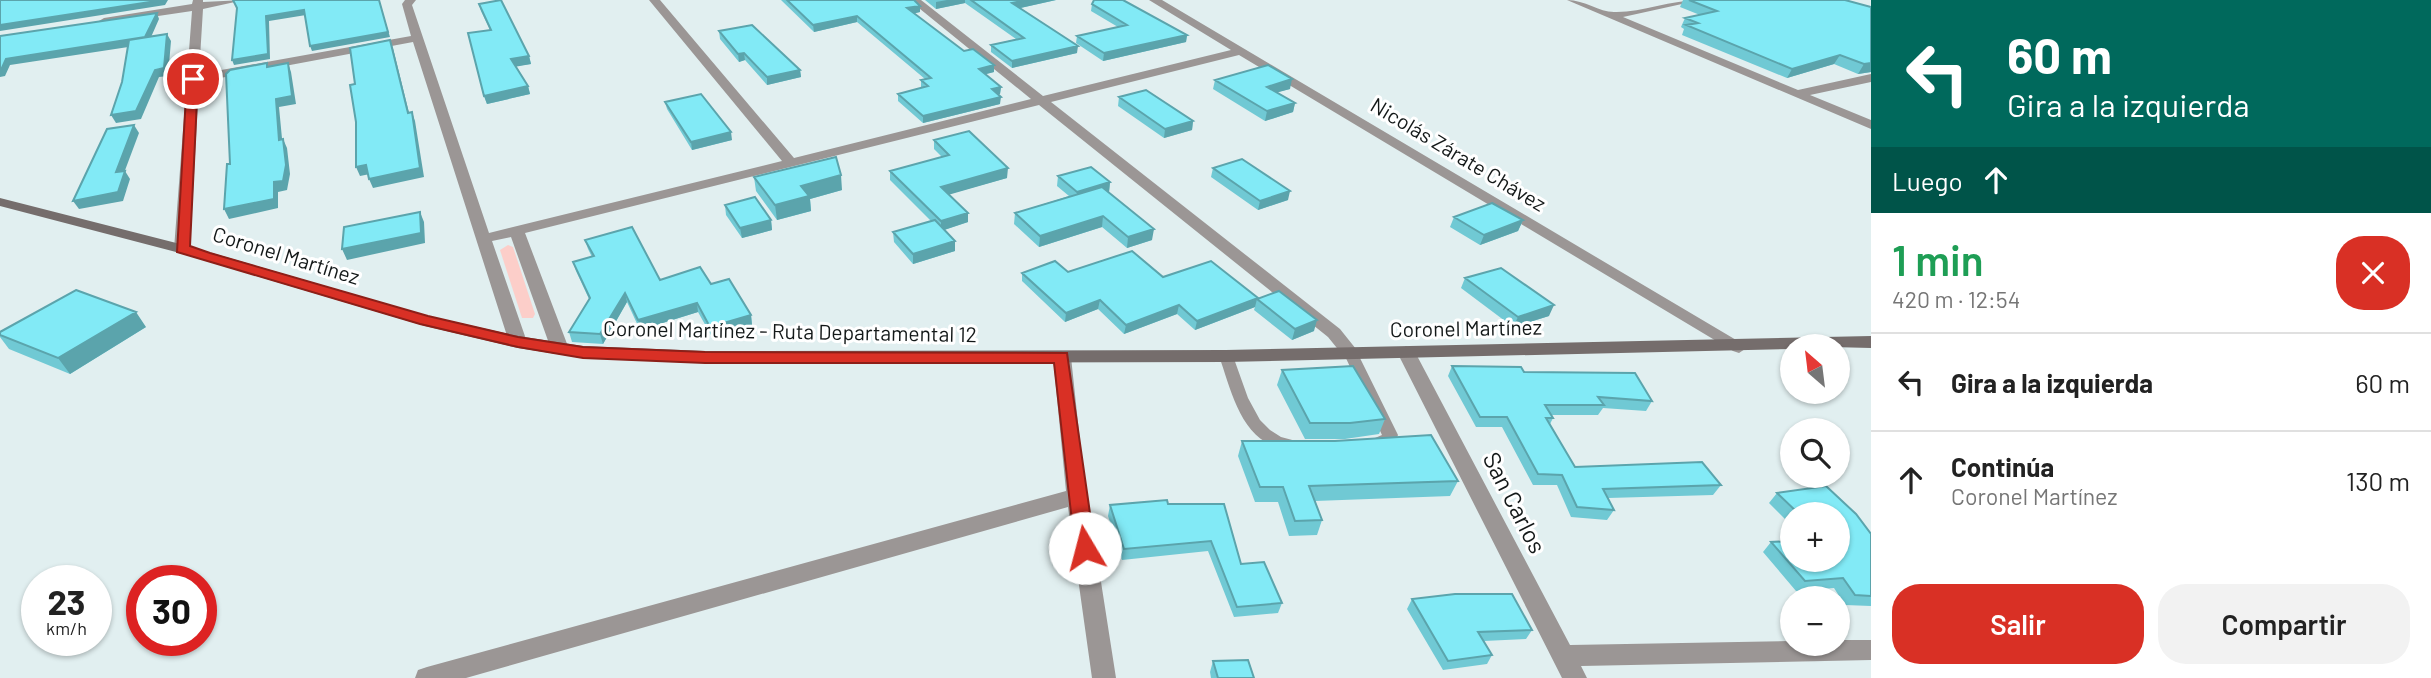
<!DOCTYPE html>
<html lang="es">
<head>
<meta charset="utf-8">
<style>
	:root { --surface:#fff; --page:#f2f2f2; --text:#222; --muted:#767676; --line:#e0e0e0; --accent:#d93025 }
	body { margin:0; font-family:Barlow,sans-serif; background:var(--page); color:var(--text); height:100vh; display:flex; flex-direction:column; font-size:26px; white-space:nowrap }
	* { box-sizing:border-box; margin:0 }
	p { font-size:23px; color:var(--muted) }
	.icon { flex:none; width:38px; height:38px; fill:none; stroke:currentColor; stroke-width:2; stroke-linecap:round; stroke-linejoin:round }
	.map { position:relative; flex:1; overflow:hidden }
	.sheet { display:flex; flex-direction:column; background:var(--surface); width:560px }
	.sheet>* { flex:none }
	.top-card { background:#00695c; color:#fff; overflow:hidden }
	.needle { width:46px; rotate:332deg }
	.fabs { position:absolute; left:1780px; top:334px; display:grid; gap:14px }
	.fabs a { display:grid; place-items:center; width:70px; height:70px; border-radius:50%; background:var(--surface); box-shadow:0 2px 5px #0004; font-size:35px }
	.speed { position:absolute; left:21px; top:565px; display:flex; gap:14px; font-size:35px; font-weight:700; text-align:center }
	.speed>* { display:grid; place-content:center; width:91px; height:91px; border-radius:50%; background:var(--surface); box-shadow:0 2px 5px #0004; line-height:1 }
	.speed small { font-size:18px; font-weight:400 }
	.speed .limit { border:10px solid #d22; background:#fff; color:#111 }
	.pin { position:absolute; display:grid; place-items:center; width:60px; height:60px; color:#fff; margin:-30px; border:4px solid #fff; border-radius:50%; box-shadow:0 2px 7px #0007 }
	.me { position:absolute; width:77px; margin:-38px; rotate:352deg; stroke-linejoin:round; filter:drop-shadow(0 0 5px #0008) }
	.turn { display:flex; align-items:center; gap:24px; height:147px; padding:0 21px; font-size:32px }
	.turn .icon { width:91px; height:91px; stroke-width:2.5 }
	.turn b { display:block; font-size:49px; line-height:60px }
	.then { display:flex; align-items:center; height:66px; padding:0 21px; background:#0003; gap:14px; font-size:26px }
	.round { display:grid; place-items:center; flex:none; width:74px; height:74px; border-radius:28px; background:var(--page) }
	.head { display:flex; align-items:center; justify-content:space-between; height:119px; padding:0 21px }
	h1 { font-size:42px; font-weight:600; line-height:52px; color:#1e9e55 }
	.button { display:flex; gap:14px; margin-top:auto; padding:14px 21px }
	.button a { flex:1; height:80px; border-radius:28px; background:var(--accent); color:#fff; font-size:28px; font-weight:600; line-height:80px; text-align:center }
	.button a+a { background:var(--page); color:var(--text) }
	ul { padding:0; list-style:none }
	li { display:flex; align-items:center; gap:21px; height:98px; padding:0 21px; border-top:2px solid var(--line) }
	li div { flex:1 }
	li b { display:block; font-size:26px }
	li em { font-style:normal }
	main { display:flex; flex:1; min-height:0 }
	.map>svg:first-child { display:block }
</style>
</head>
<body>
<main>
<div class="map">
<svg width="1871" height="678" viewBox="0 0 1871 678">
	<rect width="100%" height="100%" fill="#e1eff0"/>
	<path fill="#fccec9" d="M508 245 513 247 535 314 533 318H522L500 250Z"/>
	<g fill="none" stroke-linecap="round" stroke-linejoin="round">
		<path fill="#9b9695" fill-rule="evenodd" d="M1351 349 1358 354 1398 435 1394 445 1374 451 1368 449 1366 445 1368 441 1382 435 1344 354Z
			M1226 351 1233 356 1248 398 1260 420 1270 430 1281 437 1296 441 1298 445 1296 449C1289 451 1286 450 1280 448 1240 438 1231 389 1219 356Z"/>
		<path fill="#9b9695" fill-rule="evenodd" d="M193 0H203V2L244 0 203 9 199 74 411 36 402 4 405 0H416L412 5 489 233 782 161 649 0H660L794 158 1031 99 909 0H921L1043 96 1231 50 1149 0H1162L1748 347 1739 353 1733 351 1239 55 1051 102 1340 329 1360 354 1357 358H1345L1328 337 1039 105 525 233 569 349 560 355 551 349 511 237 492 241 527 342 518 348 509 342 413 42 199 82 190 249 182 254 176 252 174 249 192 11 104 24 99 21 104 18 192 4Z
			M1567 0C1585 0 1599 12 1614 12 1640 13 1670 0 1700 0L1623 17 1798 90 1871 74V82L1810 95 1871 120V129Z
			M1406 346 1415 352 1570 645 1792 641V644H1838V640H1871V660L1581 666 1587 678H1562L1397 352Z
			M1062 351 1071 357 1082 460 1116 678H1092L1068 507 466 678H415L418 670 427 667 1066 491 1053 357Z"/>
		<path fill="#756d6c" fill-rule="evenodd" d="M0 198 188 246 428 316 518 336 583 346 705 351 1226 350 1871 336V348L1792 346V349L1226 362 705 363 583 358 518 348 425 326 176 252 0 206Z"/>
	</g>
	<path fill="#70c9d4" d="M781 0H914L920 6V12L914 13 964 51 994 65V72L985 74 1001 87 1000 94 998 95 1000 104 923 123 898 101V94L921 88V80L925 79 857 22 814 32Z
		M925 0H1056L1020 8 1077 53 1012 68 991 52V45L1016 39 965 3 936 9Z
		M1683 0H1845L1871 7V72L1858 74 1834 64 1787 78 1682 35 1684 29 1681 27 1685 18 1700 15 1680 7Z
		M479 4 529 56 531 64 516 66 528 86 530 94 487 104 484 96 490 30 481 11Z
		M1092 4 1187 35 1186 42 1103 61 1076 43 1077 36 1118 27 1091 11Z
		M719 31 800 70 801 77 767 85 745 60 739 62 720 39Z
		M1215 80 1290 89 1277 92 1295 103 1293 112 1265 121 1213 89Z
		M1119 97 1193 121 1192 130 1164 138 1118 106Z
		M665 102 732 140 692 150 667 109Z
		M934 140 1007 178 949 194 968 222 944 230 955 251 913 264 894 242 893 232 931 221 890 180V171L942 157 934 149Z
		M1213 168 1288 200 1258 210 1211 177Z
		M1058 176 1110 182 1109 192 1152 240 1127 248 1102 227 1039 247 1014 224 1015 213 1069 196 1057 186Z
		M754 177 842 190 810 199 811 211 777 220 756 191Z
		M725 205 771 220 772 230 742 238 726 215Z
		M1454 217 1523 220 1518 231 1480 245 1450 227Z
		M585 240 660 280 711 284 751 315 752 325 712 337 698 312 640 330 627 302 603 344 572 342 569 332 589 299 576 271 573 262 592 257 588 249Z
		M1068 272 1163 277 1258 298 1314 331 1292 340 1254 310 1255 307 1195 330 1177 314 1124 334 1098 309 1065 322 1022 281V273Z
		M1465 278 1549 316 1513 327 1461 288Z
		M146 327 70 374 9 349 0 337V332Z
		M1452 366 1524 372 1652 401 1646 411 1603 408 1598 415H1552L1553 418 1550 424 1575 467 1721 485 1713 495 1608 498 1614 510 1607 520 1571 517 1557 485H1533L1502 427H1476L1448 376Z
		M1282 370 1385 419 1379 434 1345 439H1305L1277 385Z
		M1242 441 1458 481 1450 496 1315 501 1322 520 1317 535 1289 536 1278 502H1255L1238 456Z
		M1826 486 1856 514 1871 534V606L1845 605 1834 588 1796 591 1763 552 1771 542 1792 541V560H1838V514H1792V526L1769 503 1777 493Z
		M1168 504 1241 564 1282 603 1278 613 1234 617 1208 551 1122 560 1108 516 1110 505Z
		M1412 599 1532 630 1526 639 1484 641 1492 655 1487 664 1443 670 1407 609Z
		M1213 661 1254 678H1211L1210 672Z"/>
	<path fill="#5ba4ac" d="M163 0H168L165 5 0 31V25Z
		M379 0 390 37 312 51 310 46Z
		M947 0H965V3L936 9V2Z
		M1027 0H1056L1012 10V3Z
		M920 6V12L908 15 907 8Z
		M304 10 306 15 269 21 270 59 234 65 232 60 266 16Z
		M157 13 159 19 148 44 10 65 5 76 0 77V70L6 59Z
		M857 16V22L814 32 813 25Z
		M167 34 171 41 168 76 159 77 141 119 116 123 111 115Z
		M1187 35 1186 42 1103 61 1104 53Z
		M390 40 393 48 411 121 408 113Z
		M1078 46 1077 53 1012 68V61Z
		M744 53 745 60 739 62 738 54Z
		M1840 55 1834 64 1787 78 1792 69Z
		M529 56 531 64 514 67 511 59Z
		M288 63 291 72 296 104 279 107 283 149 279 140 276 99Z
		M1871 63V72L1858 74 1864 64Z
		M994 65V72L979 76V69Z
		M800 70 801 77 767 85V77Z
		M1292 79 1290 89 1265 96 1267 87Z
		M528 86 530 94 487 104 484 96Z
		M1001 87 1000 94 992 96V89Z
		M1001 97 1000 104 923 123V116Z
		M1295 103 1293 112 1265 121 1267 111Z
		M412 112 415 121 424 177 373 188 369 179Z
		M1193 121 1192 130 1164 138 1165 129Z
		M134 125 139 133 121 181 116 172Z
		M731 132 732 140 692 150 691 142Z
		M283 139 287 148 290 174 287 190 278 192V208L229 219 224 209 274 182Z
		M366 165 370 174 360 176 356 167Z
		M1008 168 1007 178 941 197V187Z
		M125 171 130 179 123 201 79 209 73 201Z
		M841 175 842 190 810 199 811 211 777 220 775 205 801 186Z
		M1110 182 1109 192 1076 202 1077 192Z
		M1290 191 1288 200 1258 210 1260 201Z
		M420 212 424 222 425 243 347 260 342 249Z
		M968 213V222L941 231V221Z
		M1103 216 1102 227 1039 247 1040 236Z
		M771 220 772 230 742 238 740 228Z
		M1523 220 1518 231 1480 245 1484 235Z
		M1154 229 1152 240 1127 248 1128 237Z
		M955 241V251L913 264V254Z
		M625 293 627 302 603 344 600 334Z
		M1257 299 1255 307 1195 330 1197 321Z
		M1100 300 1098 309 1065 322 1066 313Z
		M697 303 698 312 640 330 638 320Z
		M1179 305 1177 314 1124 334 1126 325Z
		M1554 305 1549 316 1513 327 1518 317Z
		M136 312 146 327 70 374 58 358Z
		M751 315 752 325 712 337 710 327Z
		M1317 320 1314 331 1292 340 1295 329Z"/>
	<path fill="#82eaf6" stroke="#5ba4ac" stroke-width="2" d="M0 0H163L0 25Z
		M233 0H379L388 32 310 46 304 10 266 16 268 54 232 60 237 8Z
		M501 0 529 56 511 59 528 86 484 96 468 33 491 30 479 4Z
		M787 0H914L920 6 907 8 964 51 973 49 994 65 979 69 1001 87 992 89 1001 97 923 116 898 94 928 86 921 80 931 78 857 16 813 25Z
		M971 0H1027L1012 3 1078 46 1012 61 991 45 1024 38Z
		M1094 0H1123L1187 35 1104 53 1077 36 1127 25 1092 4Z
		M1689 0H1845L1871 7V63L1864 64 1840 55 1792 69 1686 25 1698 23 1685 18 1717 11Z
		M157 13 145 37 6 59 1 70H0V36Z
		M752 25 800 70 767 77 744 53 738 54 719 31Z
		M167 34 164 68 155 70 136 111 111 115 122 82 129 40Z
		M390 40 408 113 412 112 420 168 369 179 366 165 356 167V122L350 85 355 84 350 48Z
		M267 63V67L288 63 292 96 276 99 279 140 283 139 286 165 283 181 274 182V199L224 209 227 164H230L226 74 230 70Z
		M1268 65 1292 79 1267 87 1295 103 1267 111 1215 80Z
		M1146 90 1193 121 1165 129 1119 97Z
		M701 94 731 132 691 142 665 102Z
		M134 125 116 172 125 171 118 192 73 201 107 129Z
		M969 131 1008 168 941 187 968 213 941 221 890 171 949 155 934 140Z
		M836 157 841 175 801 186 809 196 775 205 754 177Z
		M1242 159 1290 191 1260 201 1213 168Z
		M1091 167 1110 182 1077 192 1058 176Z
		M1102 187 1154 229 1128 237 1103 216 1040 236 1015 213Z
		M755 197 771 220 740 228 725 205Z
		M1492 203 1523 220 1484 235 1454 217Z
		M420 212 421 233 342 249 344 227Z
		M935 220 955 241 913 254 893 232Z
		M632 227 660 280 700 267 711 284 729 279 751 315 710 327 697 303 638 320 625 293 600 334 569 332 590 298 573 262 594 256 585 240Z
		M1132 251 1163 277 1211 261 1258 298 1197 321 1179 305 1126 325 1100 300 1066 313 1022 273 1055 261 1068 272Z
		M1501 268 1554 305 1518 317 1465 278Z
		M76 290 136 312 58 358 0 335V332Z
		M1279 291 1317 320 1295 329 1257 299Z
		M1353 366 1385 419 1350 423H1310L1282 370Z
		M1452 366 1521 367 1524 372 1635 373 1652 401 1598 397 1604 405H1545L1553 418H1546L1575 467 1702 462 1721 485 1603 489 1614 510 1577 507 1562 475 1538 474 1507 417H1480Z
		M1431 435 1458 481 1309 486 1322 520 1295 521 1283 487H1260L1242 441H1335Z
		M1826 486 1856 514 1871 534V596L1855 595 1843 578 1805 581 1771 542 1792 541V560H1838V514H1799L1777 493Z
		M1167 500 1168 504H1224L1241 564 1264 562 1282 603 1237 607 1211 541 1124 549 1110 505Z
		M1455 594H1512L1532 630 1478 632 1492 655 1448 661 1412 599Z
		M1248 660 1254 678H1218L1213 661Z"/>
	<path fill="#d93025" stroke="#8d1f18" stroke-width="2" d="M193 76 198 79 190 246 210 253 428 316 518 337 583 347 705 352 1067 353 1095 548 1092 554H1078L1075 548 1054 363H705L583 358 518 347 420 324 177 252 187 79Z"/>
	<g text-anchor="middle" stroke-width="6" stroke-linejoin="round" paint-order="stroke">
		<g font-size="21" fill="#131818" stroke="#fff">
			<text transform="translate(1458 155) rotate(31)" y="7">Nicolás Zárate Chávez</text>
			<text transform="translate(286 256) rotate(17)" y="7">Coronel Martínez</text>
			<text transform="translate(1466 329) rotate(-1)" y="7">Coronel Martínez</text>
			<text transform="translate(790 332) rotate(1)" y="7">Coronel Martínez - Ruta Departamental 12</text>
		</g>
		<g font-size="24" fill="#131818" stroke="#fff">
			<text transform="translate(1514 503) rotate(63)" y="8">San Carlos</text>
		</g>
	</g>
</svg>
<div class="fabs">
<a><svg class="needle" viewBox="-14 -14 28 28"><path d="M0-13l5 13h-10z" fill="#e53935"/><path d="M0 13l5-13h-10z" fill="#767676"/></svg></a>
<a><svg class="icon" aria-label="search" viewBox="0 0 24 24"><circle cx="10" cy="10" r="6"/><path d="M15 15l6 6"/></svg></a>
<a>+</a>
<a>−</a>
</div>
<div class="speed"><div>23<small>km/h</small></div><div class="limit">30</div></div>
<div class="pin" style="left:193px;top:79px;background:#d93025"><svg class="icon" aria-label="arrive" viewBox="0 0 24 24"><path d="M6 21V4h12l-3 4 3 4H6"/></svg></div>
<svg class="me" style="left:1085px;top:548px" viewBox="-20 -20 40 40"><circle r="19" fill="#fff"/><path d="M0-13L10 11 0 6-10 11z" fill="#d93025"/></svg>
</div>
<section class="sheet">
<div class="top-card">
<div class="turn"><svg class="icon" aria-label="left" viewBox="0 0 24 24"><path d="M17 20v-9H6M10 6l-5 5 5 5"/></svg><div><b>60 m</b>Gira a la izquierda</div></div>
<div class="then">Luego<svg class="icon" aria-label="ahead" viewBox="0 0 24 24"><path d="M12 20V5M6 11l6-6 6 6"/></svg></div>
</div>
<div class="head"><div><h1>1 min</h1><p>420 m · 12:54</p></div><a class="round" style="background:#d93025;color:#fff"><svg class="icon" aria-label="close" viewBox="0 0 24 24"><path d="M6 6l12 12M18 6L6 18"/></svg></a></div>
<ul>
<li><svg class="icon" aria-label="left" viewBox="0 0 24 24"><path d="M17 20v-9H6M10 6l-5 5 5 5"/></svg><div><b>Gira a la izquierda</b></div><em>60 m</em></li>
<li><svg class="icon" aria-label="ahead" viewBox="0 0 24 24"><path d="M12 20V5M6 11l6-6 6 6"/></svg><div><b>Continúa</b><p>Coronel Martínez</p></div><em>130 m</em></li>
</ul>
<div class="button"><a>Salir</a><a>Compartir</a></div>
</section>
</main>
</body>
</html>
